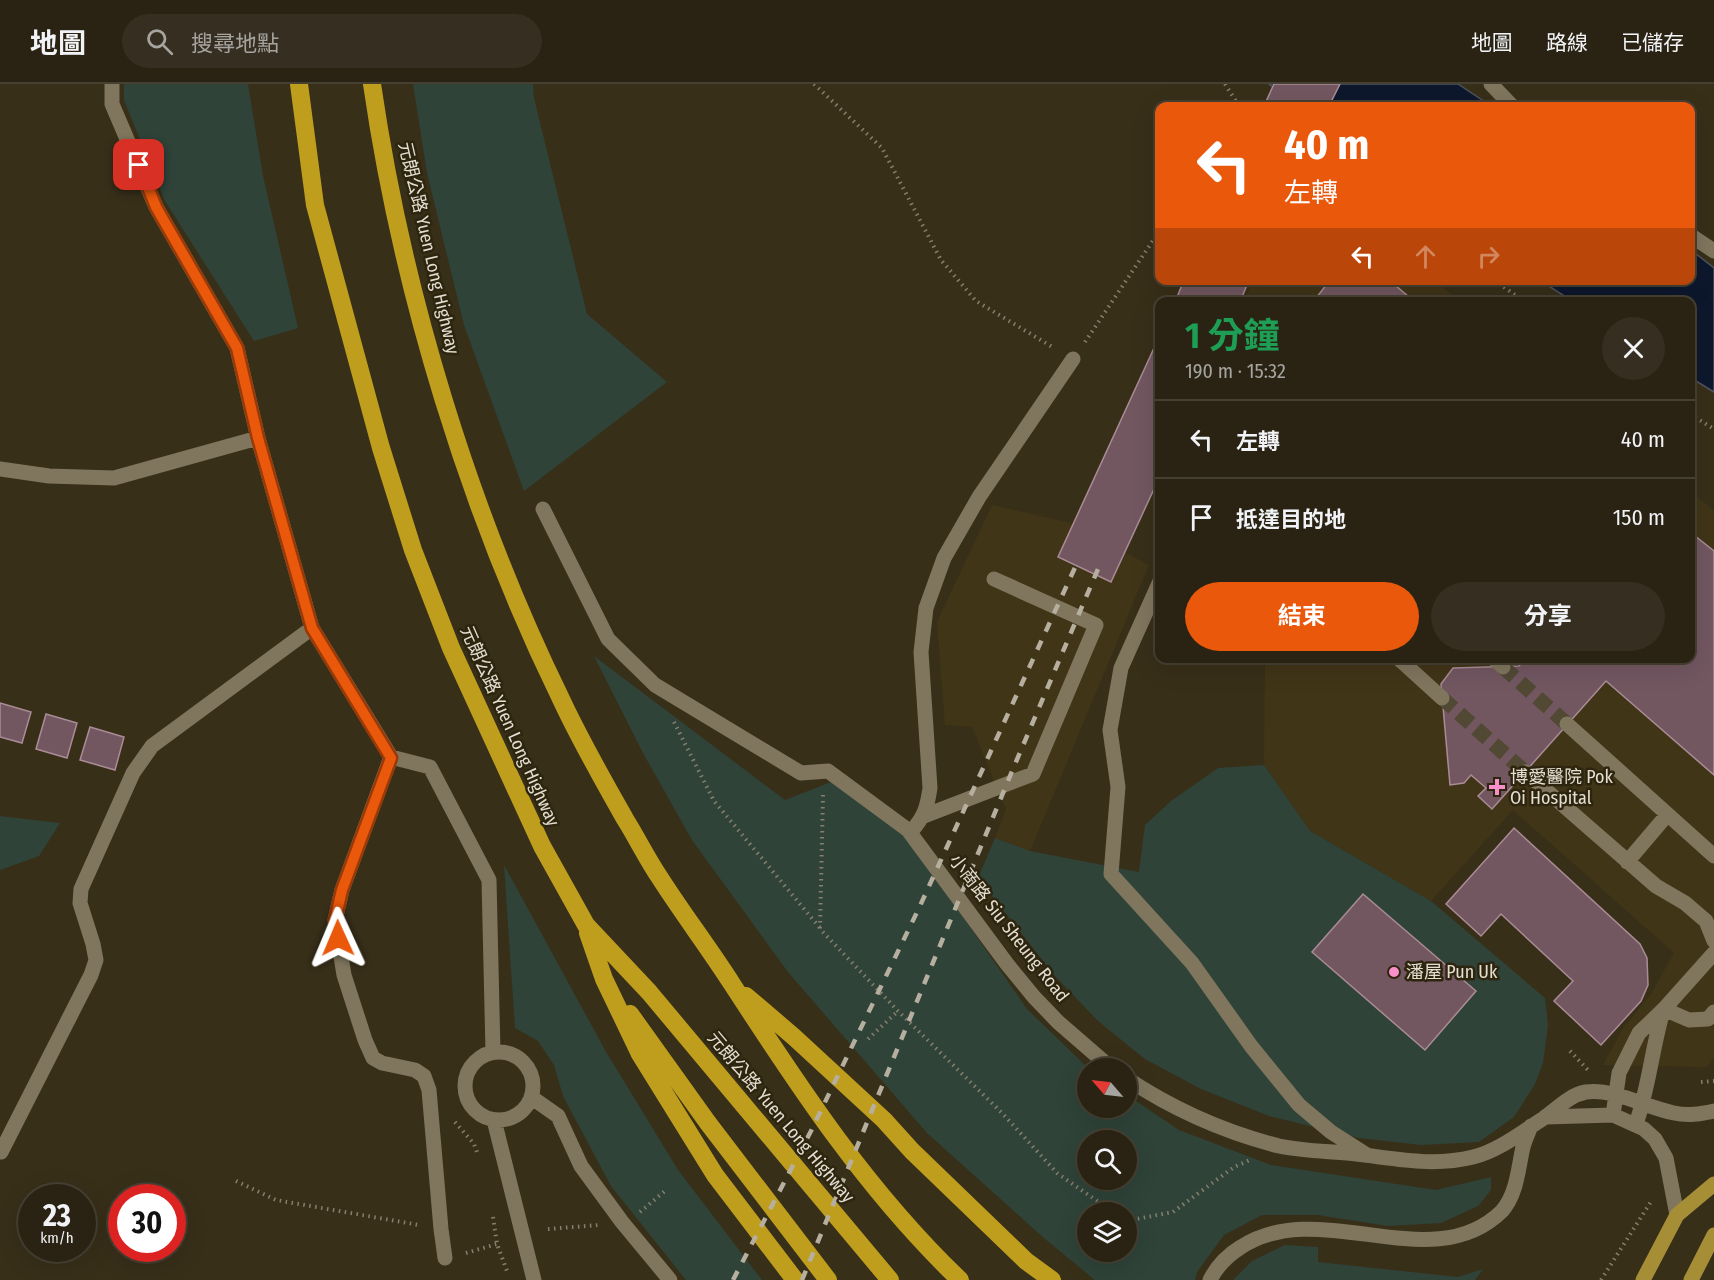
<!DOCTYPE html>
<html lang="zh-TW">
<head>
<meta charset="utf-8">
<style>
	:root { --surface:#2a2313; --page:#362f21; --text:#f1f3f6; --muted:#a5a4a0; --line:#464033; --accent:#ea580c }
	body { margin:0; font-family:"Fira Sans Condensed","Noto Sans TC",sans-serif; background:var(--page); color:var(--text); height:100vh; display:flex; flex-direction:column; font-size:22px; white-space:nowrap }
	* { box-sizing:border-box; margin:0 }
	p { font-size:20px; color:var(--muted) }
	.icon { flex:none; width:33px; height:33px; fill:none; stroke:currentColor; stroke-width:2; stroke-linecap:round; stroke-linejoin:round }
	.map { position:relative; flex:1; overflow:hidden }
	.sheet { position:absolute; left:1155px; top:213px; width:540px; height:366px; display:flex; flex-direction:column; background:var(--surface); border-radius:12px; box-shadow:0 6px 24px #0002,0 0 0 2px var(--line) }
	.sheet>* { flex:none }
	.top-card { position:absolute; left:1155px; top:18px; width:540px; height:183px; border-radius:12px; box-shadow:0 6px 24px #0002,0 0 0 2px var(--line); background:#ea580c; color:#fff; overflow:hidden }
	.needle { width:39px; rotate:298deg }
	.controls { position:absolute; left:1077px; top:974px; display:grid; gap:12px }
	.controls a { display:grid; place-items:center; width:60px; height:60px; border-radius:50%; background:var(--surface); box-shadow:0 6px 24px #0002,0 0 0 2px var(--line); font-size:30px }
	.speed { position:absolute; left:18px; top:1100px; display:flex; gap:12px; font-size:30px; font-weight:700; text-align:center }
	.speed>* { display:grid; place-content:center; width:78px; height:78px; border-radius:50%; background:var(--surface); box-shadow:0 6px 24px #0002,0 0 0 2px var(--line); line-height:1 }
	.speed small { font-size:15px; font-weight:400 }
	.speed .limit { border:9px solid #d22; background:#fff; color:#111 }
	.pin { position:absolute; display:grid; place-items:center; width:51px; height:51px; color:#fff; margin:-26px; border-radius:12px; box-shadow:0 3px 9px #0006 }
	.me { position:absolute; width:66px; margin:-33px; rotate:359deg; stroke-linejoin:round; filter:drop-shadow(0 0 4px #0008) }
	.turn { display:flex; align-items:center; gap:21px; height:126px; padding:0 30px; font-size:27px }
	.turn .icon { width:78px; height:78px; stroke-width:2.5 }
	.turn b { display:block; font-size:42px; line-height:51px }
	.lanes { display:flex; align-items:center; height:57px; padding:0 30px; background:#0003; justify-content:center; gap:30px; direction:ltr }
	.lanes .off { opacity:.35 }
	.round { display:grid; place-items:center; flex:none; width:63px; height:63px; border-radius:32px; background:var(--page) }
	.overview { display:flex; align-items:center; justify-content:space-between; height:102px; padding:0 30px }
	h1 { font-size:36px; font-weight:700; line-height:45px; color:#1e9e55 }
	.primary-button { display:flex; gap:12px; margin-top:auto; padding:12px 30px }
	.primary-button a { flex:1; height:69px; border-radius:36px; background:var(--accent); color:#fff; font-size:24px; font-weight:700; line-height:69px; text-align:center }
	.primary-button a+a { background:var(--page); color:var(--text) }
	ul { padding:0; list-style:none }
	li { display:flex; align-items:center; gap:18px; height:78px; padding:0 30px; border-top:2px solid var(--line) }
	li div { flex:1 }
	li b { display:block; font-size:22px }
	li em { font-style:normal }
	header { display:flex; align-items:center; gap:36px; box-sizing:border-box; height:84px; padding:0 30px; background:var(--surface); border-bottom:2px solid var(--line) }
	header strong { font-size:28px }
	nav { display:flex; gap:33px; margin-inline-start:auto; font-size:21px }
	.search { width:420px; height:54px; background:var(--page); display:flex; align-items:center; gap:15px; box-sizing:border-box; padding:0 21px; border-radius:33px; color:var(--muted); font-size:22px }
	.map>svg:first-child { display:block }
</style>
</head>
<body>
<header>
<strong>地圖</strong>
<div class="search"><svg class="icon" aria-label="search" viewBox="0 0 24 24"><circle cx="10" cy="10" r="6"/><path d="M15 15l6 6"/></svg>搜尋地點</div>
<nav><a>地圖</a><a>路線</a><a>已儲存</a></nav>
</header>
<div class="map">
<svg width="1714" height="1196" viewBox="0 0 1714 1196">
	<rect width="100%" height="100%" fill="#382f19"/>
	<path fill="#413518" d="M1253 196 1434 197 1460 217 1243 218Z
		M1691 408 1714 427V973L1707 983 1603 981 1622 946 1651 910 1674 869 1513 726 1431 817 1310 747 1264 681 1265 575 1690 574Z
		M992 421 1067 438 1149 481 1030 767 995 754 1006 725 972 643 945 641 937 538Z"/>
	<path fill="#2f4339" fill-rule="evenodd" d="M124 0H248L263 92 298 244 254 257 165 117 124 16Z
		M413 0H533L534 14 587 230 667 298 524 407 464 241 427 89Z
		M594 572 785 716 831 698 908 754 1027 925 1088 984V1023H1126L1127 1011 1179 1046 1271 1081 1436 1106 1491 1093V1106L1478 1122 1441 1139 1388 1142 1318 1131H1262L1224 1151 1197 1188 1195 1196H1095L1045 1155 927 1049 788 888 692 756 643 669ZM1088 1056H1126V1095H1088ZM1088 1128H1126V1167H1088Z
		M1264 681 1310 747 1431 817 1545 914 1548 941 1543 979 1535 1000 1514 1033 1479 1058 1421 1061 1359 1054 1269 1032 1201 1005 1145 975 1098 937 1054 891 978 794 995 754 1030 767 1139 788 1145 741 1171 717 1218 684Z
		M0 732 60 739 39 772 0 786Z
		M504 781 605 966 678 1086 762 1196H686L611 1102 563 1012 554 981 538 957 515 944Z
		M1285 1161 1318 1163V1178L1458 1193 1483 1185 1475 1196H1233L1252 1177Z"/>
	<path fill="#0e182d" stroke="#4e535e" stroke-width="1.5" d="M1269 0H1458L1491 22H1296Z
		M1691 166 1714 184V308L1691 294 1690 218 1572 217 1541 197 1690 196Z"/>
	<path fill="#725761" stroke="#aa8c96" stroke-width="1.5" d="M1274 0H1340L1329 22H1264Z
		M1184 196H1249L1240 218H1175Z
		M1330 196H1389L1415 218H1313Z
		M1160 251V392L1111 498 1058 473Z
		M1690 448 1714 467V691L1606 597 1492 725 1478 712 1486 704 1471 691 1464 699 1450 701 1441 600 1453 584 1519 582 1526 574H1690Z
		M0 619 31 628 22 659 0 653Z
		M46 630 77 639 67 674 36 665Z
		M90 643 124 653 115 686 80 676Z
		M1514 744 1640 860 1647 874 1648 901 1641 917 1601 961 1554 917 1573 897 1501 830 1481 852 1446 820Z
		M1363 810 1476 907 1425 966 1312 868Z"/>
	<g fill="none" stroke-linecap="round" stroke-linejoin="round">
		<path stroke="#524935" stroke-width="15" stroke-dasharray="15 8" stroke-linecap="butt" d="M1503 583 1567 640
			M1442 614 1525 688"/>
		<path stroke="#877f6d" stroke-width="4" stroke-dasharray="1.5 4.5" stroke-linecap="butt" d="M814 0 882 64 941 176 976 217 1054 264
			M1225 0 1239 22
			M1494 196 1525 218
			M1085 258 1160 146
			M1690 330 1714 345
			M674 638 714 717 820 844
			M823 711 820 845 898 927 1003 1030 1057 1089 1113 1128
			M868 955 898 927
			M1570 967 1588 986
			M1701 998 1714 997
			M455 1038 474 1060 478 1071
			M236 1097 276 1116 419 1141
			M640 1128 666 1106
			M493 1133 497 1160 507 1187
			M1126 1137 1173 1128 1234 1083 1250 1076
			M548 1145 599 1141
			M466 1169 497 1160
			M1601 1196 1652 1116"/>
		<path stroke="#80755d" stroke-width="15" d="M112 0V20L156 123 237 264 258 354 312 544 391 673 430 683 489 796 493 968
			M1491 0 1512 22
			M1690 151 1714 167
			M0 385 49 392 114 394 258 354
			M543 425 608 555 655 601 801 689 828 687 908 746 1007 880 1034 913 1058 938 1111 984
			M1160 497 1121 584 1110 646 1118 703 1111 790 1192 879 1251 962 1299 1021 1331 1048 1367 1071
			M1398 574 1442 614
			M1493 574 1503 583
			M1567 640 1714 772
			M391 673 342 806 335 836 344 891 365 956 373 974 382 979 415 986 424 992 429 1006 441 1145 445 1174
			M1525 688 1656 802 1685 819 1706 837 1714 857
			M924 732 1033 690 1096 541 994 495
			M910 749C924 733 927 725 930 704L921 568 926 524 944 474 979 413 1073 275
			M1627 778 1667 731
			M1664 925 1689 936 1708 935 1714 928
			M465 1002a34 34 0 1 1 68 0a34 34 0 1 1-68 0Z
			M1126 994C1174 1026 1224 1048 1279 1062 1307 1068 1337 1067 1365 1071 1400 1076 1437 1082 1473 1073 1498 1067 1522 1048 1544 1034 1557 1025 1569 1011 1586 1008 1614 1004 1647 1024 1674 1029 1688 1032 1700 1030 1714 1027
			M531 1013 558 1032 581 1082 622 1138 670 1196
			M1613 1031 1619 989 1639 949 1664 925 1714 869
			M1545 1033 1613 1031 1644 1045 1655 1055 1666 1074 1677 1131
			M494 1036 534 1196
			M1636 1040C1649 1003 1652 964 1663 927
			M1 1068 91 891 96 876 93 860 80 819 81 805 133 689 152 662 312 544
			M1210 1196C1217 1182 1228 1171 1241 1163 1321 1111 1432 1196 1502 1127 1517 1110 1518 1085 1523 1063 1525 1056 1528 1049 1531 1042"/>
		<path stroke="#a68e37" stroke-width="15" d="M1643 1196 1677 1131 1714 1100
			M1691 1196 1714 1151"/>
		<path stroke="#bf9e1d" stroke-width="18" d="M299 0 315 121 381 364 413 466 451 564 542 762 586 841 649 908 890 1196
			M372 0C402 207 469 427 561 615 580 656 603 696 625 735 637 754 647 775 660 794 683 830 709 864 732 900 801 1006 868 1108 960 1196
			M588 849 604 895 640 970 715 1091 795 1196
			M746 912 794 953 884 1036 912 1067 1026 1177 1052 1196
			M630 930 708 1039 828 1196"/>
		<path stroke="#b6af9f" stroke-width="4.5" stroke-dasharray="10 10" stroke-linecap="butt" d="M733 1196 811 1047 919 824 1078 477
			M802 1196 1010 692 1098 485"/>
	</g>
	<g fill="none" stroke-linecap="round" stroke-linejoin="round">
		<g stroke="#983908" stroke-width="15">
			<path id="route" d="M139 81 156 123 237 264 258 354 312 544 391 674 342 806 335 836 338 854"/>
		</g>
		<use href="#route" stroke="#ea580c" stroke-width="10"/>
	</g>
	<g fill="#f98fca" stroke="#2e250f" stroke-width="2">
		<path d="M1494 694h6v6h6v6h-6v6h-6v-6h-6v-6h6z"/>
		<circle cx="1394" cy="888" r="6"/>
	</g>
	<g text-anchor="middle" stroke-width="5" stroke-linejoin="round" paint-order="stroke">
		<g font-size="18" fill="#e4ded1" stroke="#2e250f">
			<text transform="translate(429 164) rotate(77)" y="6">元朗公路 Yuen Long Highway</text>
			<text transform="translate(510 642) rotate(66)" y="6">元朗公路 Yuen Long Highway</text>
			<text transform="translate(1009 844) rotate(52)" y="6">小商路 Siu Sheung Road</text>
			<text transform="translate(781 1033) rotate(50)" y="6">元朗公路 Yuen Long Highway</text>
		</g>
		<g font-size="18" fill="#e4ded1" stroke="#2e250f" text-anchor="start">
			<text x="1510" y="699">博愛醫院 Pok<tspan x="1510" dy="21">Oi Hospital</tspan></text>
			<text x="1406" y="894">潘屋 Pun Uk</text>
		</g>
	</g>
</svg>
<div class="controls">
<a><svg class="needle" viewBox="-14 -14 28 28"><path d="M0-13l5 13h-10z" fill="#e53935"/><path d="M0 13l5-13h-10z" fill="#a5a4a0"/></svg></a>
<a><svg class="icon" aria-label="search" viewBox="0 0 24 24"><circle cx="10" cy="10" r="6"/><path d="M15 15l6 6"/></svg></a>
<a><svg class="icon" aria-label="layers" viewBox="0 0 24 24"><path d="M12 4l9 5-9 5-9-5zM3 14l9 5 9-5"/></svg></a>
</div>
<div class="speed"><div>23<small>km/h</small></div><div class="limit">30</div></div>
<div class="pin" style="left:139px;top:81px;background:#d93025"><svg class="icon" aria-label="arrive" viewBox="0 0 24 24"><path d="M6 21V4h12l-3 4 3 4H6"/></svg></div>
<svg class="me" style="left:338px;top:854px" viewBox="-20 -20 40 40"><path d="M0-17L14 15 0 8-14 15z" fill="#ea580c" stroke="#fff" stroke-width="4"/></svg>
<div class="top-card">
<div class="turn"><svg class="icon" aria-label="left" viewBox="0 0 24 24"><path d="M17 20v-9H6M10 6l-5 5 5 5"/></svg><div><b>40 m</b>左轉</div></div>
<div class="lanes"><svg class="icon" aria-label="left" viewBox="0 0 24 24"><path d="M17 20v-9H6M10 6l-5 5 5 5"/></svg><svg class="icon off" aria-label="ahead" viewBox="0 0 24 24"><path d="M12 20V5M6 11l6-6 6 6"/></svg><svg class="icon off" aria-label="right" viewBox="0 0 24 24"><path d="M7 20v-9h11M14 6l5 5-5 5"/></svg></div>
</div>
<section class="sheet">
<div class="overview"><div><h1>1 分鐘</h1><p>190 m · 15:32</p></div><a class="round"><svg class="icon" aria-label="close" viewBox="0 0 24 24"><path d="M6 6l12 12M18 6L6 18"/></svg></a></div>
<ul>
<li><svg class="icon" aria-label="left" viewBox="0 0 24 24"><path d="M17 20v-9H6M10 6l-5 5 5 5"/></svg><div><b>左轉</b></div><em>40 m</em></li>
<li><svg class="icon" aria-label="arrive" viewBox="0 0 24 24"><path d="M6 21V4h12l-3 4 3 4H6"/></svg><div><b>抵達目的地</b></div><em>150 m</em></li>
</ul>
<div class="primary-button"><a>結束</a><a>分享</a></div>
</section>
</div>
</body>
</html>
